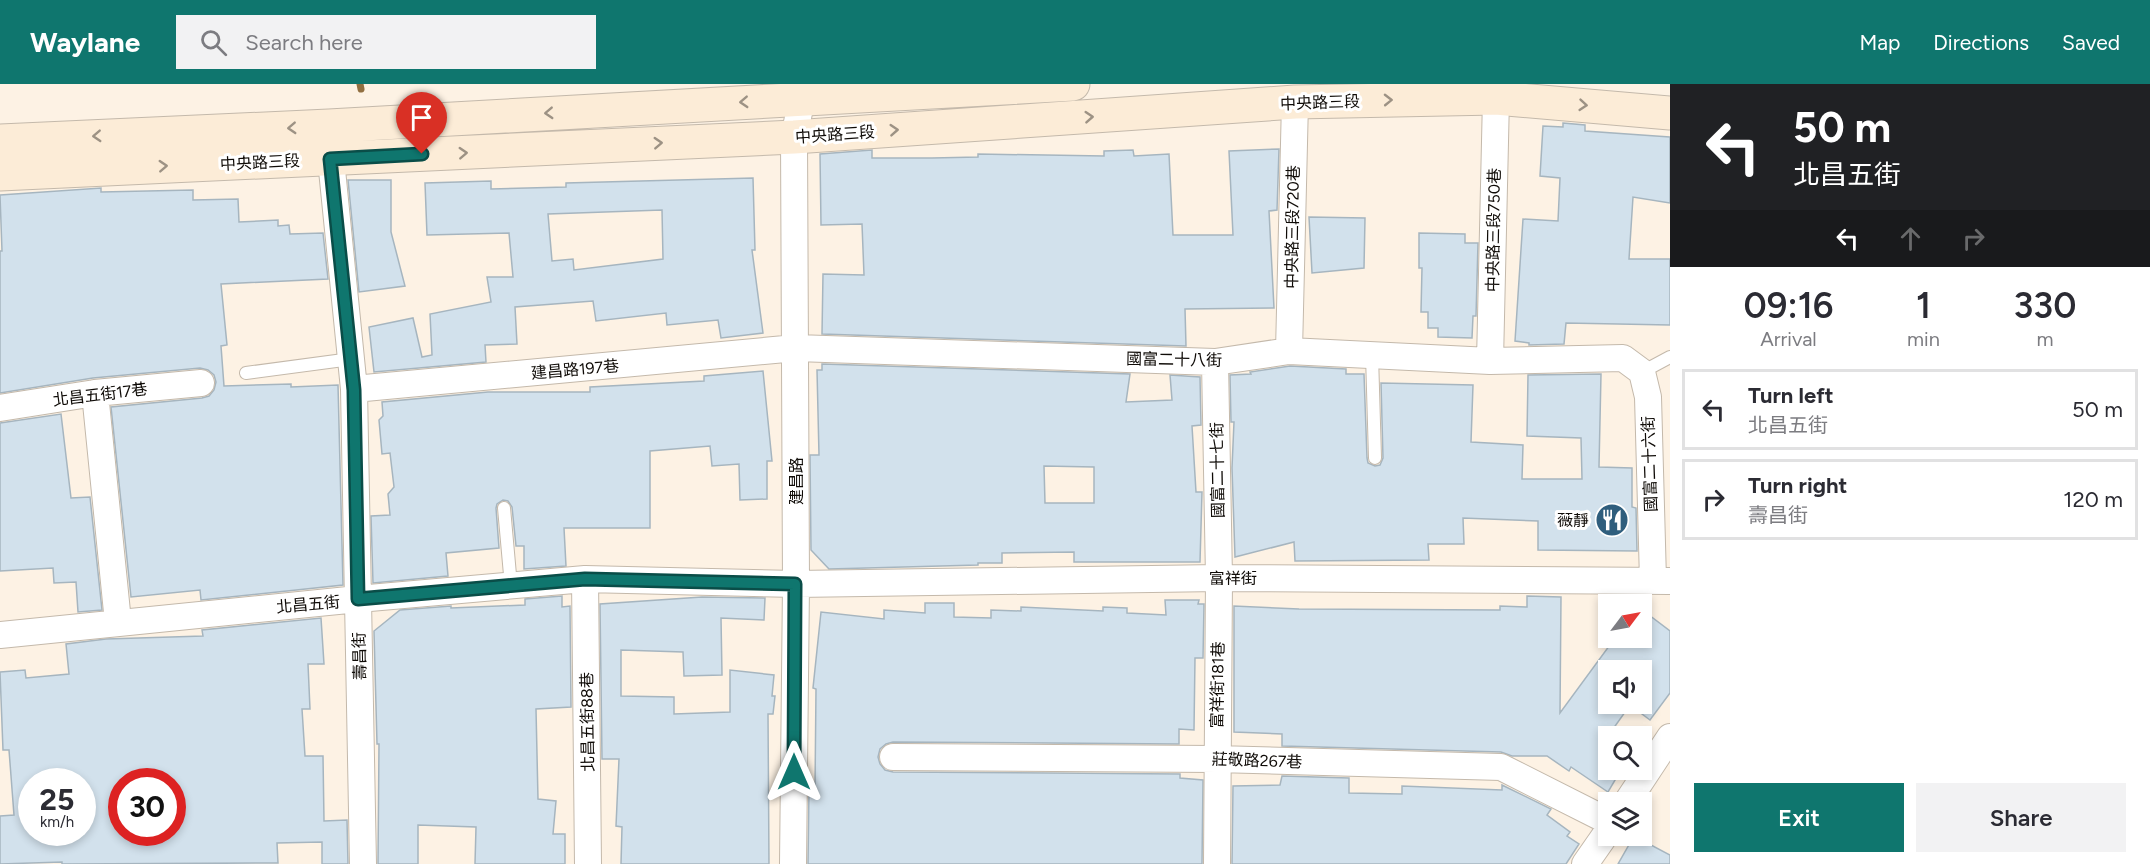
<!DOCTYPE html>
<html lang="en">
<head>
<meta charset="utf-8">
<style>
	:root { --surface:#fff; --page:#f2f2f3; --text:#2b2b33; --muted:#7c7c81; --line:#e1e1e2; --accent:#0f766e }
	body { margin:0; font-family:Figtree,"Noto Sans TC",sans-serif; background:var(--page); color:var(--text); height:100vh; display:flex; flex-direction:column; font-size:22px; white-space:nowrap }
	* { box-sizing:border-box; margin:0 }
	p { font-size:20px; color:var(--muted) }
	.icon { flex:none; width:33px; height:33px; fill:none; stroke:currentColor; stroke-width:2; stroke-linecap:round; stroke-linejoin:round }
	.map { position:relative; flex:1; overflow:hidden }
	.panel { display:flex; flex-direction:column; background:var(--surface); width:480px }
	.panel>* { flex:none }
	.top-card { background:#202124; color:#fff; overflow:hidden }
	.needle { width:39px; rotate:58deg }
	.fabs { position:absolute; left:1598px; top:510px; display:grid; gap:12px }
	.fabs a { display:grid; place-items:center; width:54px; height:54px; border-radius:0px; background:var(--surface); box-shadow:0 3px 9px #0003; font-size:30px }
	.speed { position:absolute; left:18px; top:684px; display:flex; gap:12px; font-size:30px; font-weight:700; text-align:center }
	.speed>* { display:grid; place-content:center; width:78px; height:78px; border-radius:50%; background:var(--surface); box-shadow:0 3px 9px #0003; line-height:1 }
	.speed small { font-size:15px; font-weight:400 }
	.speed .limit { border:9px solid #d22; background:#fff; color:#111 }
	.pin { position:absolute; display:grid; place-items:center; width:51px; height:51px; color:#fff; margin:-62px -26px; border-radius:50% 50% 50% 0; rotate:-45deg; box-shadow:0 0 6px #0007 }
	.pin .icon { rotate:45deg }
	.me { position:absolute; width:66px; margin:-33px; rotate:0deg; stroke-linejoin:round; filter:drop-shadow(0 0 4px #0008) }
	.turn { display:flex; align-items:center; gap:21px; height:126px; padding:0 24px; font-size:27px }
	.turn .icon { width:78px; height:78px; stroke-width:2.5 }
	.turn b { display:block; font-size:42px; line-height:51px }
	.lanes { display:flex; align-items:center; height:57px; padding:0 24px; background:#0003; justify-content:center; gap:30px; direction:ltr }
	.lanes .off { opacity:.35 }
	.eta { display:flex; justify-content:space-evenly; align-items:center; height:102px; text-align:center }
	.eta b { font-size:36px; font-weight:600; line-height:42px }
	.cta { display:flex; gap:12px; margin-top:auto; padding:12px 24px }
	.cta a { flex:1; height:69px; border-radius:0px; background:var(--accent); color:#fff; font-size:24px; font-weight:600; line-height:69px; text-align:center }
	.cta a+a { background:var(--page); color:var(--text) }
	ul { padding:0; list-style:none }
	li { display:flex; align-items:center; gap:18px; height:81px; margin:0 12px 9px; padding:0 12px; border:3px solid var(--line); border-radius:0px }
	li div { flex:1 }
	li b { display:block; font-size:22px }
	li em { font-style:normal }
	header { display:flex; align-items:center; gap:36px; box-sizing:border-box; height:84px; padding:0 30px; background:var(--accent); color:#fff }
	header strong { font-size:28px }
	nav { display:flex; gap:33px; margin-inline-start:auto; font-size:21px }
	.search { width:420px; height:54px; background:var(--page); display:flex; align-items:center; gap:15px; box-sizing:border-box; padding:0 21px; border-radius:0px; color:var(--muted); font-size:22px }
	main { display:flex; flex:1; min-height:0 }
	.map>svg:first-child { display:block }
</style>
</head>
<body>
<header>
<strong>Waylane</strong>
<div class="search"><svg class="icon" aria-label="search" viewBox="0 0 24 24"><circle cx="10" cy="10" r="6"/><path d="M15 15l6 6"/></svg>Search here</div>
<nav><a>Map</a><a>Directions</a><a>Saved</a></nav>
</header>
<main>
<div class="map">
<svg width="1670" height="780" viewBox="0 0 1670 780">
	<rect width="100%" height="100%" fill="#fdf2e4"/>
	<g fill="none" stroke-linecap="round" stroke-linejoin="round">
		<path stroke="#916f40" stroke-width="7" d="M360 0 361 5"/>
	</g>
	<path fill="#d2e1ec" stroke="#a6b5bf" stroke-width="1.5" fill-rule="evenodd" d="M1563 39 1585 41V47L1670 53V119L1633 113 1629 175H1670V241L1566 239 1564 260 1529 261V259L1515 257 1523 135 1558 137 1560 94 1540 92 1543 42 1563 43Z
		M1279 65 1277 126 1269 127 1274 224 1185 225 1186 262 822 250 823 190 864 191 862 140 821 141 820 70 872 66V74H932L978 73V70L1104 72V67L1133 66 1134 72 1169 70 1173 151H1233L1229 67Z
		M753 94 755 166H752L763 249 721 254 718 236 667 241 666 229 596 237 593 217 515 223 517 260 485 261 486 278 374 288 369 243 413 234 422 273 432 271 430 230 491 218 487 193H513L509 149 427 151 425 99 491 97V105L566 103V99ZM662 126 663 175 574 186 573 175 552 177 548 130Z
		M348 96H391V148L405 202 359 208Z
		M101 104V108L193 106V116L238 115 239 138 278 136V142L289 141 290 150 323 149 328 195 221 200 227 261 221 262 224 302 291 300V303L338 301 343 501 201 516 200 506 131 513 111 323 202 314 209 312 214 306 216 298 214 291 208 286 200 284 93 294 0 309V167H2L0 111Z
		M1309 133 1365 134 1364 184 1312 189Z
		M1419 149 1465 150V159H1478L1476 232H1473L1472 254 1438 253V244H1428V228H1421L1422 184H1419Z
		M822 280 1130 290 1126 318 1172 316 1170 291 1200 293 1201 341 1192 342 1196 408H1202L1200 478H1074V468L1002 469V479H978V481L829 485 811 466 810 371H819L817 286H822ZM1044 382 1094 383V419H1045Z
		M1290 282 1346 285V290H1364L1367 374 1368 379 1375 382 1380 381 1383 374 1381 299 1473 301 1471 358 1523 361 1522 395H1582L1581 354 1527 352 1528 291 1601 290 1599 383 1632 384V423L1636 424 1637 467 1538 466V437L1463 434 1464 460H1428L1429 476 1295 477 1294 458 1235 473 1232 384 1234 338H1231L1230 291 1251 290 1250 288Z
		M763 287 772 377H767V415L740 416 739 380 712 382 710 362 650 367V444H564L566 482 524 485V462H516L512 423 508 417 503 416 497 420 496 424 499 464 446 469 448 492 373 499 371 432 390 431 388 410 394 403 390 369 382 370 379 336 383 332 382 318 488 308H590V303L704 297V292Z
		M61 330 71 414 90 413 102 526 78 528 76 498 54 499 53 484 0 487V339Z
		M562 512V523L570 522 571 623 536 625 538 715 556 717 553 750H565V780H475L476 743 418 741V780H378L379 660H377L374 547 400 526 451 522V524L525 521V515Z
		M1527 512 1561 513 1560 629 1615 554H1641V525L1670 547V609L1650 636 1630 621 1608 652V686H1621L1608 708 1571 683 1569 687 1547 672H1512L1501 668 1282 662V650L1234 648V522L1299 525 1500 526V522L1527 523ZM1608 586H1641V620H1608Z
		M702 513 765 514 764 536 721 534 722 591 684 592 683 568 621 566V612L674 613V630L730 628V586L774 591 772 612H775L773 630H768L769 780H621L622 743 616 742 619 675H602L600 520Z
		M1165 516H1199L1198 520H1204L1203 574H1195L1194 646 1179 645V660L893 658 886 660 880 665 878 673 880 680 885 686 893 688 1180 690V694L1203 696 1202 780H808L809 705H815L816 605 813 604 821 528 884 535V526L925 529V519H954V533L991 534V526L1021 527V523L1103 527V523L1127 524V529L1166 531Z
		M321 534 324 580H308L310 625H302L305 672H323L324 737 347 736 348 780H322V758L277 759 278 779 62 780V778L0 780V732L14 731 9 666H3L0 588 25 586 26 594 69 590 66 560 106 555 203 552 202 546ZM32 698H82V748H32ZM122 698H172V748H122Z
		M1282 692 1349 694V709L1402 710V702L1502 706V701L1551 725 1547 731 1570 748 1567 752 1579 760 1566 780H1232L1233 702 1280 701Z
		M1634 752 1670 771V780H1618Z"/>
	<g fill="none" stroke-linecap="round" stroke-linejoin="round">
		<g stroke="#c4b9ab" stroke-width="14">
			<path id="lane" d="M1372 271 1375 374
				M1642 288 1670 273
				M246 289 351 275
				M504 424 511 502"/>
		</g>
		<g stroke="#c4b9ab" stroke-width="28">
			<path id="street" d="M329 56 354 305 363 780
				M1289 267 1295 18
				M1490 277 1496 14
				M1215 278 1219 494 1217 780
				M354 305 796 264 1215 278 1289 267 1490 277 1623 274 1642 288 1648 313 1653 496
				M95 309 118 538
				M0 324 95 309 201 299
				M585 495 588 780
				M0 551 358 515 585 495 796 500 1219 494 1670 497
				M893 673 1216 675 1501 683 1608 737
				M1627 718 1670 653
				M793 780 796 500 794 53 802 14
				M1585 780 1608 747"/>
		</g>
		<g stroke="#c4b9ab" stroke-width="35">
			<path id="secondary" d="M0 57 329 42 1073 0
				M0 90 794 53 1295 18 1496 14 1670 29"/>
		</g>
		<use href="#lane" stroke="#fff" stroke-width="12"/>
		<use href="#street" stroke="#fff" stroke-width="26"/>
		<use href="#secondary" stroke="#fcecd7" stroke-width="33"/>
	</g>
	<defs><path id="oneway-chevron" d="M-2-3.5L2.5 0L-2 3.5" fill="none" stroke-width="1.6" stroke-linecap="round" stroke-linejoin="round" transform="scale(1.5)"/></defs>
	<g stroke="#9d9284">
		<use href="#oneway-chevron" transform="translate(1388 16) rotate(-1)"/>
		<use href="#oneway-chevron" transform="translate(744 18) rotate(177)"/>
		<use href="#oneway-chevron" transform="translate(1583 21) rotate(5)"/>
		<use href="#oneway-chevron" transform="translate(549 29) rotate(177)"/>
		<use href="#oneway-chevron" transform="translate(1089 33) rotate(-4)"/>
		<use href="#oneway-chevron" transform="translate(292 44) rotate(177)"/>
		<use href="#oneway-chevron" transform="translate(894 46) rotate(-4)"/>
		<use href="#oneway-chevron" transform="translate(97 52) rotate(177)"/>
		<use href="#oneway-chevron" transform="translate(658 59) rotate(-3)"/>
		<use href="#oneway-chevron" transform="translate(463 69) rotate(-3)"/>
		<use href="#oneway-chevron" transform="translate(163 82) rotate(-3)"/>
	</g>
	<g fill="none" stroke-linecap="round" stroke-linejoin="round">
		<g stroke="#0a4d48" stroke-width="15">
			<path id="route" d="M422 70 330 75 354 306 358 515 585 495 795 500 794 688"/>
		</g>
		<use href="#route" stroke="#0f766e" stroke-width="10"/>
	</g>
	<defs>
		<g id="restaurant-disc" transform="scale(1.725)"><circle r="9.5" fill="#2f5e7d" stroke="#fff"/><path d="M-5-6h1v4h1v-4h1v4h1v-4h1v5L-1.5 .5V6h-2V.5L-5-1ZM5-6V6H3V1.5H1.5Q1.5-4 5-6Z" fill="#fff"/></g>
	</defs>
	<g fill-rule="evenodd">
		<use href="#restaurant-disc" x="1612" y="436"/>
	</g>
	<g text-anchor="middle" stroke-width="6" stroke-linejoin="round" paint-order="stroke">
		<g font-size="16" fill="#0f0b07" stroke="#fff">
			<text transform="translate(1320 18) rotate(-2)" y="6">中央路三段</text>
			<text transform="translate(835 50) rotate(-4)" y="6">中央路三段</text>
			<text transform="translate(260 78) rotate(-3)" y="6">中央路三段</text>
			<text transform="translate(1292 143) rotate(-89)" y="6">中央路三段720巷</text>
			<text transform="translate(1493 146) rotate(-89)" y="6">中央路三段750巷</text>
			<text transform="translate(1174 275) rotate(1)" y="6">國富二十八街</text>
			<text transform="translate(575 285) rotate(-5)" y="6">建昌路197巷</text>
			<text transform="translate(100 310) rotate(-7)" y="6">北昌五街17巷</text>
			<text transform="translate(1649 380) rotate(-92)" y="6">國富二十六街</text>
			<text transform="translate(1217 386) rotate(-91)" y="6">國富二十七街</text>
			<text transform="translate(796 397) rotate(-90)" y="6">建昌路</text>
			<text x="1233" y="500">富祥街</text>
			<text transform="translate(308 520) rotate(-5)" y="6">北昌五街</text>
			<text transform="translate(359 572) rotate(-91)" y="6">壽昌街</text>
			<text transform="translate(1217 601) rotate(-89)" y="6">富祥街181巷</text>
			<text transform="translate(587 638) rotate(-91)" y="6">北昌五街88巷</text>
			<text transform="translate(1257 676) rotate(2)" y="6">莊敬路267巷</text>
		</g>
		<g font-size="16" fill="#0f0b07" stroke="#fff" text-anchor="end">
			<text x="1589" y="442">薇靜</text>
		</g>
	</g>
</svg>
<div class="fabs">
<a><svg class="needle" viewBox="-14 -14 28 28"><path d="M0-13l5 13h-10z" fill="#e53935"/><path d="M0 13l5-13h-10z" fill="#7c7c81"/></svg></a>
<a><svg class="icon" aria-label="sound" viewBox="0 0 24 24"><path d="M4 9h4l5-4v14l-5-4H4zM17 9q2 3 0 6"/></svg></a>
<a><svg class="icon" aria-label="search" viewBox="0 0 24 24"><circle cx="10" cy="10" r="6"/><path d="M15 15l6 6"/></svg></a>
<a><svg class="icon" aria-label="layers" viewBox="0 0 24 24"><path d="M12 4l9 5-9 5-9-5zM3 14l9 5 9-5"/></svg></a>
</div>
<div class="speed"><div>25<small>km/h</small></div><div class="limit">30</div></div>
<div class="pin" style="left:422px;top:70px;background:#d93025"><svg class="icon" aria-label="arrive" viewBox="0 0 24 24"><path d="M6 21V4h12l-3 4 3 4H6"/></svg></div>
<svg class="me" style="left:794px;top:688px" viewBox="-20 -20 40 40"><path d="M0-17L14 15 0 8-14 15z" fill="#0f766e" stroke="#fff" stroke-width="4"/></svg>
</div>
<section class="panel">
<div class="top-card">
<div class="turn"><svg class="icon" aria-label="left" viewBox="0 0 24 24"><path d="M17 20v-9H6M10 6l-5 5 5 5"/></svg><div><b>50 m</b>北昌五街</div></div>
<div class="lanes"><svg class="icon" aria-label="left" viewBox="0 0 24 24"><path d="M17 20v-9H6M10 6l-5 5 5 5"/></svg><svg class="icon off" aria-label="ahead" viewBox="0 0 24 24"><path d="M12 20V5M6 11l6-6 6 6"/></svg><svg class="icon off" aria-label="right" viewBox="0 0 24 24"><path d="M7 20v-9h11M14 6l5 5-5 5"/></svg></div>
</div>
<div class="eta">
<div><b>09:16</b><p>Arrival</p></div>
<div><b>1</b><p>min</p></div>
<div><b>330</b><p>m</p></div>
</div>
<ul>
<li><svg class="icon" aria-label="left" viewBox="0 0 24 24"><path d="M17 20v-9H6M10 6l-5 5 5 5"/></svg><div><b>Turn left</b><p>北昌五街</p></div><em>50 m</em></li>
<li><svg class="icon" aria-label="right" viewBox="0 0 24 24"><path d="M7 20v-9h11M14 6l5 5-5 5"/></svg><div><b>Turn right</b><p>壽昌街</p></div><em>120 m</em></li>
</ul>
<div class="cta"><a>Exit</a><a>Share</a></div>
</section>
</main>
</body>
</html>
